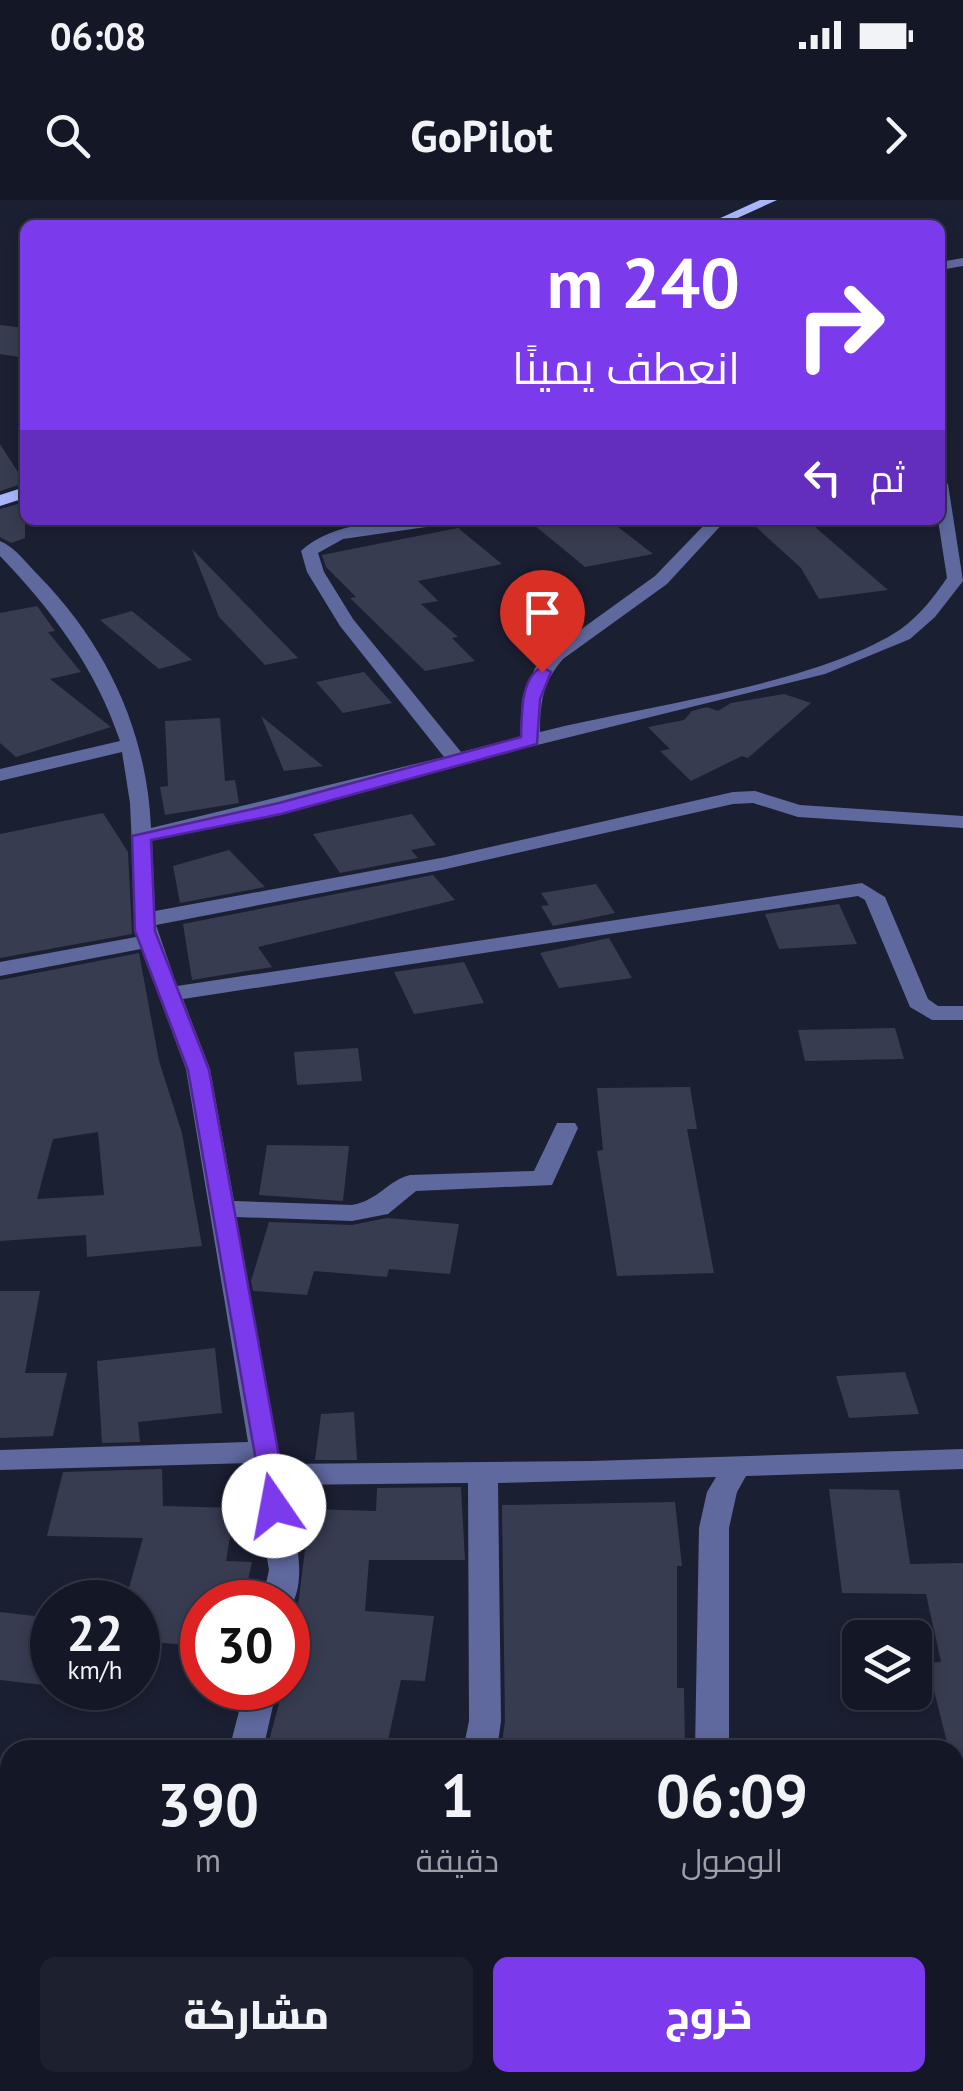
<!DOCTYPE html>
<html lang="ar">
<head>
<meta charset="utf-8">
<style>
	:root { --surface:#141726; --page:#1d202e; --text:#f1f3f6; --muted:#9d9fa7; --line:#333643; --accent:#7c3aed }
	body { margin:0; font-family:"PT Sans",Cairo,sans-serif; background:var(--page); color:var(--text); direction:rtl; height:100vh; display:flex; flex-direction:column; font-size:38px; white-space:nowrap }
	* { box-sizing:border-box; margin:0 }
	p { font-size:32px; color:var(--muted) }
	.icon { flex:none; width:55px; height:55px; fill:none; stroke:currentColor; stroke-width:2; stroke-linecap:round; stroke-linejoin:round }
	.map { position:relative; flex:1; overflow:hidden; direction:ltr }
	.panel { position:absolute; left:0px; top:1540px; width:965px; height:352px; display:flex; flex-direction:column; background:var(--surface); border-radius:30px 30px 0 0; box-shadow:0 5px 15px #0003,0 0 0 2px var(--line); direction:rtl }
	.panel>* { flex:none }
	.guide { position:absolute; left:20px; top:20px; width:925px; height:305px; border-radius:15px; box-shadow:0 5px 15px #0003,0 0 0 2px var(--line); direction:rtl; background:#7c3aed; color:#fff; overflow:hidden }
	.fabs { position:absolute; left:842px; top:1420px; display:grid; gap:20px }
	.fabs a { display:grid; place-items:center; width:90px; height:90px; border-radius:15px; background:var(--surface); box-shadow:0 5px 15px #0003,0 0 0 2px var(--line); font-size:50px }
	.speed { position:absolute; left:30px; top:1380px; display:flex; gap:20px; font-size:50px; font-weight:700; text-align:center }
	.speed>* { display:grid; place-content:center; width:130px; height:130px; border-radius:50%; background:var(--surface); box-shadow:0 5px 15px #0003,0 0 0 2px var(--line); line-height:1 }
	.speed small { font-size:25px; font-weight:400 }
	.speed .limit { border:15px solid #d22; background:#fff; color:#111 }
	.pin { position:absolute; display:grid; place-items:center; width:85px; height:85px; color:#fff; margin:-102px -42px; border-radius:50% 50% 50% 0; rotate:-45deg; box-shadow:0 0 10px #0007 }
	.pin .icon { rotate:45deg }
	.me { position:absolute; width:110px; margin:-55px; rotate:348deg; stroke-linejoin:round; filter:drop-shadow(0 0 8px #0008) }
	.turn { display:flex; align-items:center; gap:35px; height:210px; padding:0 40px; font-size:45px }
	.turn .icon { width:130px; height:130px; stroke-width:2.5 }
	.turn b { display:block; font-size:70px; line-height:85px }
	.then { display:flex; align-items:center; height:95px; padding:0 40px; background:#0003; gap:20px; font-size:38px }
	.eta { display:flex; justify-content:space-evenly; align-items:center; height:170px; text-align:center }
	.eta b { font-size:60px; font-weight:800; line-height:70px }
	.cta { display:flex; gap:20px; margin-top:auto; padding:20px 40px }
	.cta a { flex:1; height:115px; border-radius:15px; background:var(--accent); color:#fff; font-size:40px; font-weight:800; line-height:115px; text-align:center }
	.cta a+a { background:var(--page); color:var(--text) }
	.status { display:flex; justify-content:space-between; align-items:center; height:70px; padding:0 50px; background:var(--surface); direction:ltr }
	.status svg { height:28px; fill:currentColor }
	header { display:flex; justify-content:space-between; align-items:center; height:130px; padding:0 40px; background:var(--surface); font-size:45px; font-weight:800 }
	.map>svg:first-child { display:block }
</style>
</head>
<body>
<div class="status"><b>06:08</b><svg viewBox="0 0 49 12"><path d="M0 12V9h3v3zM5 12V6h3v6zM10 12V3h3v9zM15 12V0h3v12zM26 1h20v11H26zM47 4h2v5h-2z"/></svg></div>
<header><svg class="icon" aria-label="forward" viewBox="0 0 24 24"><path d="M9 5l7 7-7 7"/></svg>GoPilot<svg class="icon" aria-label="search" viewBox="0 0 24 24"><circle cx="10" cy="10" r="6"/><path d="M15 15l6 6"/></svg></header>
<div class="map">
<svg width="963" height="1891" viewBox="0 0 963 1891">
	<rect width="100%" height="100%" fill="#1b1f32"/>
	<path fill="#383c51" fill-rule="evenodd" d="M0 125 25 128V158L0 154Z
		M0 244 25 283 0 291Z
		M25 302V338L11 343 0 337V309Z
		M528 320H609L653 354 585 367Z
		M807 320 888 390 819 399 801 368 755 326Z
		M458 328 502 364 418 381 438 401 421 404 458 437 452 438 475 461 425 471 350 398 356 397 326 367 322 355Z
		M192 349 298 458 265 465 219 417Z
		M37 406 55 431 48 432 81 472 50 479 111 527 16 557 0 543V413Z
		M132 411 192 460 159 469 100 420Z
		M364 472 392 503 343 513 316 482Z
		M784 494 811 503 748 558 742 556 691 581 660 551 670 549 648 527 684 520 692 511 707 507 718 511 731 503Z
		M261 516 323 566 284 571Z
		M220 518 225 581 235 580 239 603 165 615 160 587 168 586 165 521Z
		M103 613 128 652 132 734 0 758V634Z
		M412 614 436 645 411 650 418 658 340 673 313 634Z
		M229 650 265 687 180 703 173 666Z
		M433 675 455 700 258 747 272 767 192 780 183 724Z
		M596 684 615 713 553 726 541 706 549 705 541 693Z
		M839 704 857 744 779 749 765 714Z
		M609 738 632 778 559 788 540 753Z
		M139 753 159 861 182 933 202 1046 87 1057 86 1035 0 1041V780ZM98 932 104 995 37 999 53 939Z
		M464 762 484 803 414 814 394 772Z
		M895 828 904 859 805 861 798 830Z
		M358 848 362 881 297 885 294 852Z
		M690 887 697 929H687L714 1073 617 1076 597 951 603 950 597 888Z
		M267 945 349 946 343 1001 259 995Z
		M387 1018 459 1024 450 1074 389 1069 387 1077 314 1071 307 1095 253 1091 251 1081 269 1022 352 1025Z
		M0 1091H40L25 1173H67L53 1236 0 1238Z
		M215 1148 222 1213 138 1222 140 1242 102 1243 97 1161Z
		M905 1172 919 1214 849 1218 836 1176Z
		M354 1212 357 1260H315L321 1214Z
		M162 1269 163 1306 235 1308 226 1361 252 1362 243 1402H202V1446L138 1441V1402H125L143 1338 47 1336 63 1272Z
		M461 1287 465 1360H369L365 1411 434 1416 425 1481 401 1480 386 1550 269 1541 283 1488H288V1414L298 1406 310 1309 376 1311 377 1288Z
		M829 1289 899 1290 910 1364 963 1363V1568L955 1569V1550H949L927 1463 941 1462 926 1394 842 1393Z
		M675 1302 682 1366H677V1488H684L685 1550H501L505 1521 502 1305Z
		M0 1412 52 1418V1486L0 1480Z"/>
	<g fill="none" stroke-linecap="round" stroke-linejoin="round">
		<path fill="#5f699e" fill-rule="evenodd" d="M963 58V66L940 70V62Z
			M940 279 948 284 963 381 935 417 910 439 825 474 152 640 155 711 446 657 733 592 755 591 800 605 963 616V628L798 617 753 603 733 604 446 669 156 725 177 786 862 683 885 697 928 799 938 806H963V820H932L910 807 865 700 858 696 183 799 210 869 234 1001 352 1005C379 1000 387 981 410 975L534 971 557 923H575L578 928 552 985 416 991 388 1014 352 1021 236 1017 281 1264 592 1261 963 1249V1269L746 1276 737 1292 729 1328V1550H695L699 1328 707 1292 716 1277 498 1283 501 1521 497 1550H463L469 1521 468 1283 284 1285C291 1322 312 1379 288 1411V1402H262L269 1370 251 1263 0 1270V1250L248 1242 186 869 141 749 0 776V762L136 737 130 603 122 552 0 581V569L120 541C96 469 52 410 0 356V341C15 347 28 365 40 377 107 446 147 532 151 628L444 557 340 426 307 372 301 351C336 318 402 320 448 320L440 325 343 339 318 353 324 372 353 419 461 552 520 537 522 499 535 468 551 451 655 376 709 320H726L667 384 563 459C543 482 540 502 540 532 641 506 817 485 901 429 920 415 934 397 947 378L938 320Z
			M245 1488H277L263 1550H229Z
			M963 1676V1706L955 1707V1677Z
			M152 1882H190L188 1891H150Z"/>
		<path fill="#a9b7fa" fill-rule="evenodd" d="M760 0H777L722 25H705Z
			M25 287V298L0 306V295Z"/>
	</g>
	<path fill="#7c3aed" stroke="#51269a" stroke-width="2.5" d="M542 467 551 472 540 499 537 544 281 614 151 640 155 731 209 870 288 1306 274 1316 265 1313 188 870 135 731 132 636 279 603 521 537C522 515 520 478 542 467Z"/>
</svg>
<div class="fabs">
<a><svg class="icon" aria-label="layers" viewBox="0 0 24 24"><path d="M12 4l9 5-9 5-9-5zM3 14l9 5 9-5"/></svg></a>
</div>
<div class="speed"><div>22<small>km/h</small></div><div class="limit">30</div></div>
<div class="pin" style="left:542px;top:472px;background:#d93025"><svg class="icon" aria-label="arrive" viewBox="0 0 24 24"><path d="M6 21V4h12l-3 4 3 4H6"/></svg></div>
<svg class="me" style="left:274px;top:1306px" viewBox="-20 -20 40 40"><circle r="19" fill="#fff"/><path d="M0-13L10 11 0 6-10 11z" fill="#7c3aed"/></svg>
<div class="guide">
<div class="turn"><svg class="icon" aria-label="right" viewBox="0 0 24 24"><path d="M7 20v-9h11M14 6l5 5-5 5"/></svg><div><b>240 m</b>انعطف يمينًا</div></div>
<div class="then">ثم<svg class="icon" aria-label="left" viewBox="0 0 24 24"><path d="M17 20v-9H6M10 6l-5 5 5 5"/></svg></div>
</div>
<section class="panel">
<div class="eta">
<div><b>06:09</b><p>الوصول</p></div>
<div><b>1</b><p>دقيقة</p></div>
<div><b>390</b><p>m</p></div>
</div>
<div class="cta"><a>خروج</a><a>مشاركة</a></div>
</section>
</div>
</body>
</html>
